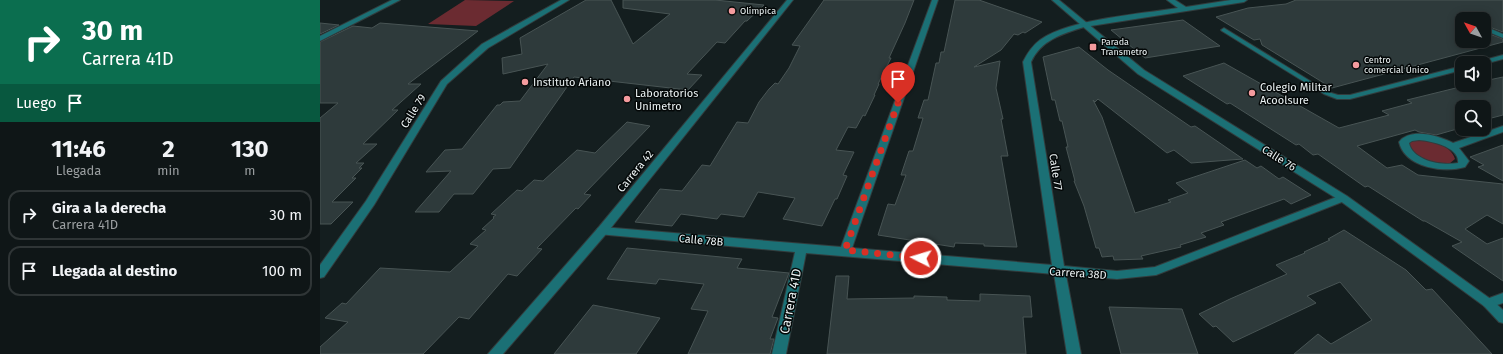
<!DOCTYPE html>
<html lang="es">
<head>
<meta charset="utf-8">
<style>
	:root { --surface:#0f1617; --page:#1d2324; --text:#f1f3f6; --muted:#9b9fa1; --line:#2f3536 }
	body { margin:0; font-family:"Fira Sans",sans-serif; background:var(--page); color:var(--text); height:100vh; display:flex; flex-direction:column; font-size:15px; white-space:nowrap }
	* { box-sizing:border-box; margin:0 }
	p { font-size:13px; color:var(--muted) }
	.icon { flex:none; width:22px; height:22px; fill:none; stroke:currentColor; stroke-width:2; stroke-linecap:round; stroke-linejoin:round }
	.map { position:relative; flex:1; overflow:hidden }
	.panel { display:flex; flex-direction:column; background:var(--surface); width:320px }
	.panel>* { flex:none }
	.top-card { background:#0b6e4f; color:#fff; overflow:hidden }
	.needle { width:26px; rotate:310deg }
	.controls { position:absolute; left:1135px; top:12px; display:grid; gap:8px }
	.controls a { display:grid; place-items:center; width:36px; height:36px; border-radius:8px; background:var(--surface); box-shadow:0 2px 10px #0003,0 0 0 1px var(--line); font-size:20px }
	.pin { position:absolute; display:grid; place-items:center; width:34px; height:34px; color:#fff; margin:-41px -17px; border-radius:50% 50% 50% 0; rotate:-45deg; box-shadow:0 0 4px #0007 }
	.pin .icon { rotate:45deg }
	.me { position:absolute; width:44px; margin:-22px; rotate:275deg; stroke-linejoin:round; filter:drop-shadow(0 0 3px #0008) }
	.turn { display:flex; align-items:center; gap:14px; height:84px; padding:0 16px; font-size:18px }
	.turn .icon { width:52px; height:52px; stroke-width:2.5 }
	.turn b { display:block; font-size:28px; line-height:34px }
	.then { display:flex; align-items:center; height:38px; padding:0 16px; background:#0003; gap:8px; font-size:15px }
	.eta { display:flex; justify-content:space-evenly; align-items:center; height:68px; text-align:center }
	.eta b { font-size:24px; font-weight:700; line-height:28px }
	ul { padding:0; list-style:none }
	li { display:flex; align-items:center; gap:12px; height:50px; margin:0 8px 6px; padding:0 8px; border:2px solid var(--line); border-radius:12px }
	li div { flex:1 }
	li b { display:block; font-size:15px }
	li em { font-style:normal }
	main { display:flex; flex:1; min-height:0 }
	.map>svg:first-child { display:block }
</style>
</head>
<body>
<main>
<section class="panel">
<div class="top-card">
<div class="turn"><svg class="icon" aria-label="right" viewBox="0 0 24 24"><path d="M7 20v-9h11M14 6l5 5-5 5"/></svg><div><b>30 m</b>Carrera 41D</div></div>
<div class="then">Luego<svg class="icon" aria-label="arrive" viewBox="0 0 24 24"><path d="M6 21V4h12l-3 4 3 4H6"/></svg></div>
</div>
<div class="eta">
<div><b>11:46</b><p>Llegada</p></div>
<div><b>2</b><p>min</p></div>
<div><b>130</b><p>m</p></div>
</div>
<ul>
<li><svg class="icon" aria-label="right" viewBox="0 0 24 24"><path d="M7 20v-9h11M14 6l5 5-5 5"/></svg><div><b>Gira a la derecha</b><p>Carrera 41D</p></div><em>30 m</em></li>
<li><svg class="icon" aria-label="arrive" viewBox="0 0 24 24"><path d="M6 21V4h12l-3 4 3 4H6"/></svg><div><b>Llegada al destino</b></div><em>100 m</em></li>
</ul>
</section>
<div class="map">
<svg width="1183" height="354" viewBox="0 0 1183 354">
	<rect width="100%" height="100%" fill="#141e1f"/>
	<path fill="#6b2b31" d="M145 0 194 1 156 26 108 24Z
		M1096 140C1109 140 1131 144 1135 159L1129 164 1107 161 1093 154 1088 143Z"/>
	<path fill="#2e3a3b" stroke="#485454" d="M266 0H291L313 44 350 14 303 8V0H395L444 5 427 21H425L405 43 397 42 367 74 382 75 368 90 254 77 190 168 173 169 153 194H134L119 212H95L131 171 106 172 125 150 142 149 177 105H180L183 102 200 101 228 64 183 74 182 58 202 54 200 38Z
		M504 0H594L585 23 569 58H571L558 84H559L554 95H555L545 116 543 115 536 128 528 127 516 150 534 152 523 175 527 176 517 199H515L502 226 463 219 475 198 438 192 424 217 401 214 397 219 361 214 352 226 315 222 340 189 362 191 382 165 390 166 417 122 428 123 439 102 449 89 455 83 458 84 469 68 480 46 472 45Z
		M635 0H659L722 22 705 33 703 32 698 35 694 34 681 50 654 67 680 61 676 88 683 119H681L688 156H681L697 247 664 246V244L635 243 634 247 558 235 568 204 575 205 586 175H581L589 151H593L603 118H598L604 100H608L616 63H619L621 52H624Z
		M976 0H1183V32L1164 25V19H1147L1141 15 1136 17 1137 20 1142 21V41H1164V32L1183 39V42L1012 88 942 45 940 39 934 40 896 17 928 8 966 4Z
		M863 20 900 46 825 58 791 30Z
		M0 23 19 25 0 34Z
		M60 23 158 31 88 84H101L72 110H78L43 144H57L36 163H44L39 168H42L32 178H36L12 202H33L11 224H0V118L18 103H0V42L33 26 52 28Z
		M759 47 788 70 871 127 875 126 923 159 871 163 854 150 847 153 778 99 775 102 773 100 782 117 815 213 851 202 848 200 868 193 856 183 925 160 937 168 941 166 959 179 963 177 991 195 971 204 964 199 901 222 904 225 881 233 886 237 860 245 861 247 821 256 823 259 794 260 793 256 782 257 779 248H776L764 206 754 181H755L746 147H748L742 121H740L735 100H732L723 57Z
		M904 63 1019 128 1069 115 1062 111 1092 103 1087 100 1144 86 1164 85V81L1183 77V115L1164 120V107H1142V126L1136 128 1137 129 1116 135 1099 132 1095 130 1037 146 1067 168 1082 165 1098 175 1183 184V224L1167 215 1145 229 1167 244 1183 238V281L1132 246 1142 242 1105 221H1103L1048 186 1045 187 998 154 993 155 979 144 976 145 910 103 907 104 863 76Z
		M307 122 330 126 264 194 271 195 258 209 256 208 217 248 222 249 197 276 188 274 149 319 139 317 103 354H0V347L28 322 5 318 22 303 26 304 60 268 130 272 158 246 150 244 166 230 162 229 174 218 173 217 176 215 171 214 197 190 202 191 214 180 223 181 257 150 275 153Z
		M1183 145V181L1158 167 1164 165 1150 157Z
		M1024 230 1086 270 1106 290 1112 289 1172 354H974L998 334 1011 344 1052 320 1020 282 987 296 996 303 913 342 896 326 893 327 879 314 910 299 967 274 956 265 985 253 984 252 1010 240 1008 239Z
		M307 248 422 259 417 268 469 273 452 317 458 318 450 339H454L450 354H368L388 311 371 309 384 284 339 279 336 284 287 279Z
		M516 276H529L527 299 594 298V296L627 297V300L660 301V294L710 296 712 317H703L706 354H507Z
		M273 305 340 318 316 354H234Z
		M789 307 862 309 878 354H801Z"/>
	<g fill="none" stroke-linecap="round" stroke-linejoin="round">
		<g stroke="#323c3d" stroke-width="2">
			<path id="service" d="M1140 16 1146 19H1142V20L1138 19V17Z
				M1164 26 1183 34V38L1164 30Z
				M904 28 1008 92 1018 95H1030L1142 66V70L1030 99H1017L1004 94 902 31 901 30Z
				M1183 55V59L1164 64 1156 63 1157 62Z"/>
		</g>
		<g stroke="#323c3d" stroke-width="2">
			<path id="minor" d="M72 0H80L0 41V36Z
				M241 0H249L168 48 127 84 54 205 4 277 0 278V265L46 201 121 81 162 44Z
				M612 0H618L532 248 732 265 703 62C707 54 712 46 720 40 749 19 821 14 858 8L847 0H855L866 7 911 0H927L924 2 764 27C742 34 721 40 711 62L744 266 797 271 835 267 1019 196 1023 195 1028 198 1027 200 836 275 797 279 746 275 761 354H747L734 274 486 253 466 354H452L475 252 278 234 276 231 278 228 282 227 521 247Z
				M1183 126V132L1139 148 1149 161 1145 167C1124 173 1085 168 1079 142 1091 127 1119 136 1133 143ZM1099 140C1111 141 1140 147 1138 163 1122 166 1093 161 1089 143L1092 141Z
				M1183 293V303L1168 308 1164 306 1162 303 1164 300Z"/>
		</g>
		<g stroke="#323c3d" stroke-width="2">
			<path id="tertiary" d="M467 0H473L286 234 183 354H168L278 228Z
				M732 0H739L824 70 1027 196 1172 300 1183 310V323L1179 322 1164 306 1019 200 818 74Z"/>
		</g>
		<use href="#service" fill="#1b7075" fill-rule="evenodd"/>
		<use href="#minor" fill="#1b7075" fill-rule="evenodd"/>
		<use href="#tertiary" fill="#1b7075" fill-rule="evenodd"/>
	</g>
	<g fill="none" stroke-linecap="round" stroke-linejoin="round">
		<path stroke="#d93025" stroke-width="7" stroke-dasharray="0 12.6" d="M578 103 525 250 601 258"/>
	</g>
	<g fill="#f59b9e" stroke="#040808" stroke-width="1.5">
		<circle cx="412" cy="11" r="4"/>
		<rect x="769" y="43" width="8" height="8" rx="2"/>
		<circle cx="1036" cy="65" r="4"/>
		<circle cx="205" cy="82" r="4"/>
		<circle cx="932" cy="93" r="4"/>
		<circle cx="307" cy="99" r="4"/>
	</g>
	<g text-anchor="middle" stroke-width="3" stroke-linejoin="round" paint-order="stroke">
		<g font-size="9" fill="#ebf2f3" stroke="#040808" text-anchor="start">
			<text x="420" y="14">Olímpica</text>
			<text x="781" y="45">Parada<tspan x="781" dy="10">Transmetro</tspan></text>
			<text x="1044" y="63">Centro<tspan x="1044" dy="10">comercial Único</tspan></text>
		</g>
		<g font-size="11" fill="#ebf2f3" stroke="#040808" text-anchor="start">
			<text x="213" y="86">Instituto Ariano</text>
			<text x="940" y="91">Colegio Militar<tspan x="940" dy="13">Acoolsure</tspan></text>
			<text x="315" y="97">Laboratorios<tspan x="315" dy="13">Unimetro</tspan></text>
		</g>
		<g font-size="11" fill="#ebf2f3" stroke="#040808">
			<text transform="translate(93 111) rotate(-58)" y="4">Calle 79</text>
			<text transform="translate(959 158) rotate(32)" y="4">Calle 76</text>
			<text transform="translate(315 171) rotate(-51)" y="4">Carrera 42</text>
			<text transform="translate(736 172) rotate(81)" y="4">Calle 77</text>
			<text transform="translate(381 240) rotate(5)" y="4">Calle 78B</text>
			<text transform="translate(758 273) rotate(4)" y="4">Carrera 38D</text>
		</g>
		<g font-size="13" fill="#ebf2f3" stroke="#040808">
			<text transform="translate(470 301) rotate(-79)" y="5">Carrera 41D</text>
		</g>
	</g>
</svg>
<div class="controls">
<a><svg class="needle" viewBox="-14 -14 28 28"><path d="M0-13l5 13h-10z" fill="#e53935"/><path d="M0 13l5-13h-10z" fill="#9b9fa1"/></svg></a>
<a><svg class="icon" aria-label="sound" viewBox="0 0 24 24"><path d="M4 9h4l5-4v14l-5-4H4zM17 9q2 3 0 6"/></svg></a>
<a><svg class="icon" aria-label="search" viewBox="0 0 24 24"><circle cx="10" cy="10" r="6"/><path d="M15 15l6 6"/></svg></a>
</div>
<div class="pin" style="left:578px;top:103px;background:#d93025"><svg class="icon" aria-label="arrive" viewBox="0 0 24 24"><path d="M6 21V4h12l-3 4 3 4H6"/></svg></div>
<svg class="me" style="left:601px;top:258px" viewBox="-20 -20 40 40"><circle r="17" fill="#d93025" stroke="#fff" stroke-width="3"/><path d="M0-11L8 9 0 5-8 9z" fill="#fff"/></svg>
</div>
</main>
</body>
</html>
